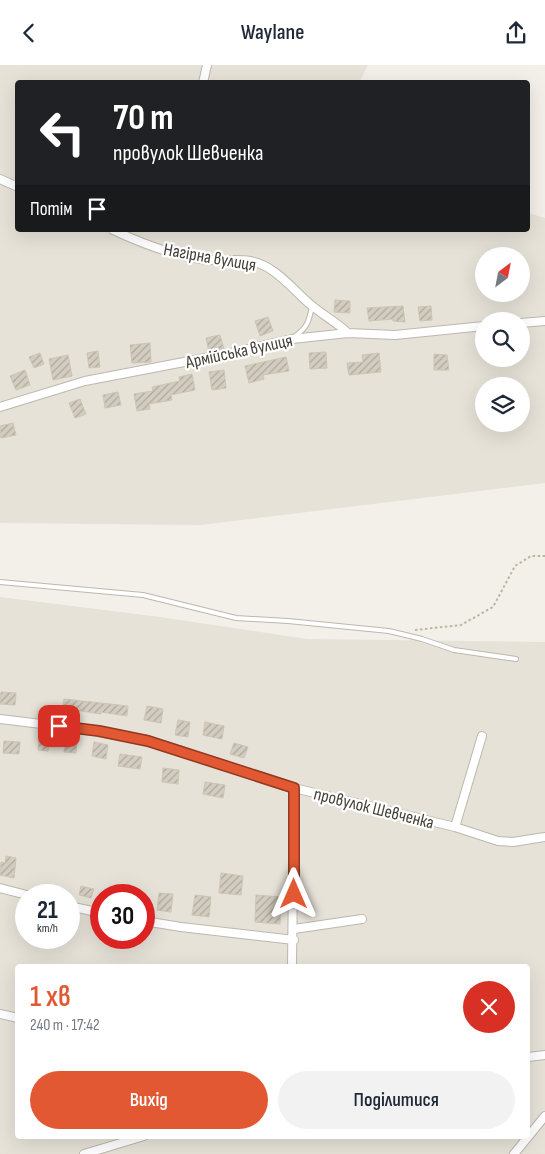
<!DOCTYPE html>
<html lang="uk">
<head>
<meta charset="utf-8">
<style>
	:root { --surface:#fff; --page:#f2f2f3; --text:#1f2937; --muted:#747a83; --accent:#e15832 }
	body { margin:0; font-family:"Sofia Sans Condensed",sans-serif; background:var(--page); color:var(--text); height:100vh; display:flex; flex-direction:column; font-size:19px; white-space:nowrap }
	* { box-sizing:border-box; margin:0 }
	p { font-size:16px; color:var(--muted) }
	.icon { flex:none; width:28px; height:28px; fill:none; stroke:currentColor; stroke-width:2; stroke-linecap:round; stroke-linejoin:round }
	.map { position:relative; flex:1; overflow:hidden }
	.details { position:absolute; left:15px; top:899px; width:515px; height:175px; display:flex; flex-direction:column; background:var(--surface); border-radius:5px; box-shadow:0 5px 20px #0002 }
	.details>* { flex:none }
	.guide { position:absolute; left:15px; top:15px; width:515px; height:152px; border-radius:5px; box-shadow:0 5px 20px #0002; background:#202124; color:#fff; overflow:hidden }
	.needle { width:32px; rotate:32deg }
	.tools { position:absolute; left:475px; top:182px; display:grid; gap:10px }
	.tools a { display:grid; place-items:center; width:55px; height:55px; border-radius:50%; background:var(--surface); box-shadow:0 5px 20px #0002; font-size:25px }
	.speed { position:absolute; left:15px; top:819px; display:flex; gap:10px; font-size:25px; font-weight:700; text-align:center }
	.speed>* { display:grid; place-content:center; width:65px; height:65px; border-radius:50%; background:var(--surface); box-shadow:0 5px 20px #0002; line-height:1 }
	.speed small { font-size:12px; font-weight:400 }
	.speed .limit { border:8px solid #d22; background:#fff; color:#111 }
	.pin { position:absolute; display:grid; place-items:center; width:42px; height:42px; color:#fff; margin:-21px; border-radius:10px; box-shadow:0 2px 8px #0006 }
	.me { position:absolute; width:55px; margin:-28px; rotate:0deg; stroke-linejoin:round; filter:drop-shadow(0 0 4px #0008) }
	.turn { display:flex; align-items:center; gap:18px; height:105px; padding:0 15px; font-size:22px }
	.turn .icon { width:65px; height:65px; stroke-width:2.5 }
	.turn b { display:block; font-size:35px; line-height:42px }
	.then { display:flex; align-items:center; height:48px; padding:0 15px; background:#0003; gap:10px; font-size:19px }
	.round { display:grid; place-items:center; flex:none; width:52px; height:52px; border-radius:26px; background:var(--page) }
	.head { display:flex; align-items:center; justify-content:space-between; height:85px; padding:0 15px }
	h1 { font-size:30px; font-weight:600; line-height:38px; color:var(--accent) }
	.button { display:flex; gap:10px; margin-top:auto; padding:10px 15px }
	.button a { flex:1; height:58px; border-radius:30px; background:var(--accent); color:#fff; font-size:20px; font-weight:600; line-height:58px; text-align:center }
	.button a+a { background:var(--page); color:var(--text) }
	header { display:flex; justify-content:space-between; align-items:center; height:65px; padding:0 15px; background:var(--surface); font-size:22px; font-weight:600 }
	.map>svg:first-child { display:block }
</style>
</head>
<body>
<header><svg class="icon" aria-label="back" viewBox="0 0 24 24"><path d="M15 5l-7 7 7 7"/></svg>Waylane<svg class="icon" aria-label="share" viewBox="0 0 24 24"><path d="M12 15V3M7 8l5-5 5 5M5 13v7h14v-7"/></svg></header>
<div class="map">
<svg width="545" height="1089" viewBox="0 0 545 1089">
	<defs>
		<pattern id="building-hatch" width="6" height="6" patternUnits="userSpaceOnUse" patternTransform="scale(1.25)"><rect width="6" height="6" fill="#d3cdc0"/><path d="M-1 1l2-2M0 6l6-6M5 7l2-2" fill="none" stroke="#ada89d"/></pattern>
	</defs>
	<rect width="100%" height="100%" fill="#f3f0e9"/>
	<path fill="#e6e2d8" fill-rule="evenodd" d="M0 0H368L359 18H18V165H528V148L545 153V418L201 460 0 458ZM484 191H521V229H484ZM484 256H521V294H484ZM484 321H521V359H484Z
		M0 532 160 552 307 574 545 577V1089H0ZM26 830H69V872H26ZM101 830H144V872H101ZM18 901H528V1071H18Z"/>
	<path fill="url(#building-hatch)" stroke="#cdc5b4" d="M335 235 350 236V248L334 247Z
		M403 241 405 257 393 256V254L369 256 367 243Z
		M431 241 432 255 420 256 418 242Z
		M268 252 273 266 260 271 255 256Z
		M220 270 224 284 209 287 206 273Z
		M150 278 151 297 132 298 130 280Z
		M98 286 100 302 89 303 87 288Z
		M326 287 327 303 310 304 309 288Z
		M40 288 44 299 34 303 29 292Z
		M379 288 381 307 349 310 347 298 363 297 362 290Z
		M434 289 447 290 449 305H434Z
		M68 290 72 311 53 315 49 294Z
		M286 292 289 306 263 310 264 314 249 318 245 301Z
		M25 305 30 320 16 325 10 311Z
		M224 305 226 323 212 325 209 307Z
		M192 309 195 325 171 330 172 335 149 339 150 344 137 346 134 329 153 326 152 322 180 316 179 312Z
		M118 327 121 340 105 343 103 330Z
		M80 334 86 349 75 353 69 338Z
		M13 358 16 370 1 373 0 361Z
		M1 627 16 628 15 640 0 639Z
		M64 634 128 641 127 651 101 647V649L75 645V648L62 646Z
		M147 641 163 644 161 658 144 655Z
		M178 655 190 657 188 672 175 670Z
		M205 657 224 661 222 674 203 670Z
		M39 673 49 674 48 686 38 685Z
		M66 675 77 677 76 688 64 687Z
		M4 676 20 677 19 689 3 688Z
		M94 677 108 680 106 694 92 691Z
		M234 678 248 682 244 693 230 689Z
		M120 689 142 692 140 704 118 701Z
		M163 703 179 705 178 719 162 717Z
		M205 717 225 720 223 733 203 729Z
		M6 791 16 793 14 813 0 810 1 797 5 798Z
		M221 808 243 811 241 830 219 828Z
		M81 821 94 824 91 833 79 830Z
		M159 828 173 829 171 847 157 845Z
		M195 830 211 832 209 852 192 850Z
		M256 830 281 832 280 859 255 857Z"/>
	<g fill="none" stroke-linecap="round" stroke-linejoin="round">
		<g stroke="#bdb8ad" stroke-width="6">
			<path id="service" d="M294 272C307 263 309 257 312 241
				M0 517 143 530 236 553 288 556 389 566 422 574 454 585 516 594"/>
		</g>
		<g stroke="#bdb8ad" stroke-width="10">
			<path id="minor" d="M203 18 207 0
				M0 114 18 122
				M113 165C143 179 178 193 211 195 224 196 237 194 250 196 275 200 293 225 311 240 323 250 336 257 348 268
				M521 258 545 256
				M0 342 85 316 231 288 292 274 348 268 395 270 484 261
				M0 654 99 666 148 675 294 723 455 762 498 776 513 777 545 772
				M455 762 482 671
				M0 823 27 830
				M69 841 101 848
				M144 856 181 862 294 875
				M294 864 362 854
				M292 901 294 723
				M0 949 18 953
				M528 992 545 990
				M84 1089 144 1071
				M514 1089 545 1051"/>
		</g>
		<path stroke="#bdb5a0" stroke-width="2" stroke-dasharray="2.5 2.5" stroke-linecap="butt" d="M415 565 461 560 493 542 515 501 531 491H545"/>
		<use href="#service" stroke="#fff" stroke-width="4"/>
		<use href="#minor" stroke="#fff" stroke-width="8"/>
	</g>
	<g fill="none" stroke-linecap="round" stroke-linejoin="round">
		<g stroke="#923920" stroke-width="12">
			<path id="route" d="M59 661 99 666 148 676 294 723V829"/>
		</g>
		<use href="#route" stroke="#e15832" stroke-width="9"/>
	</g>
	<g text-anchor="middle" stroke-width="4.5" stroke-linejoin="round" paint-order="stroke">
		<g font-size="18" fill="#454138" stroke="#fff">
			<text transform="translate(210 192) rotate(10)" y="6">Нагірна вулиця</text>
			<text transform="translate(239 286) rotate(-12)" y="6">Армійська вулиця</text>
			<text transform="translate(374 743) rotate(14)" y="6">провулок Шевченка</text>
		</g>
	</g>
</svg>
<div class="tools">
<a><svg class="needle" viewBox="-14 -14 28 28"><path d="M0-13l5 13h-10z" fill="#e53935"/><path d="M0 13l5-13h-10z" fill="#747a83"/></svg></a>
<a><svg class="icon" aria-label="search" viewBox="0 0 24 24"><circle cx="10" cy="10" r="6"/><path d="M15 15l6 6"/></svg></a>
<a><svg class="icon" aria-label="layers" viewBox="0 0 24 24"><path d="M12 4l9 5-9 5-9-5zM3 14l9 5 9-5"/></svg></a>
</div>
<div class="speed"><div>21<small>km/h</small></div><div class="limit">30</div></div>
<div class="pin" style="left:59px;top:661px;background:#d93025"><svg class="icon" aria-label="arrive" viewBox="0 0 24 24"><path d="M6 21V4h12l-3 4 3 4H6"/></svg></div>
<svg class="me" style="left:294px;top:829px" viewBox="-20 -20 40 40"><path d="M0-17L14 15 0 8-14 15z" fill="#e15832" stroke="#fff" stroke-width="4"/></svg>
<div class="guide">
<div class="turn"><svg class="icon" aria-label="left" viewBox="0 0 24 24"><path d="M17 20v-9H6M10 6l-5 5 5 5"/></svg><div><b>70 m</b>провулок Шевченка</div></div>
<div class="then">Потім<svg class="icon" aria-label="arrive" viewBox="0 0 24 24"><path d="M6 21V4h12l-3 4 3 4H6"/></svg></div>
</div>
<section class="details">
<div class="head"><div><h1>1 хв</h1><p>240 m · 17:42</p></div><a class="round" style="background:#d93025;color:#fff"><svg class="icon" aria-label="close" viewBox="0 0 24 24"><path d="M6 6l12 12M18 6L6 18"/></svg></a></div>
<div class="button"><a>Вихід</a><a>Поділитися</a></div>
</section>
</div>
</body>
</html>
